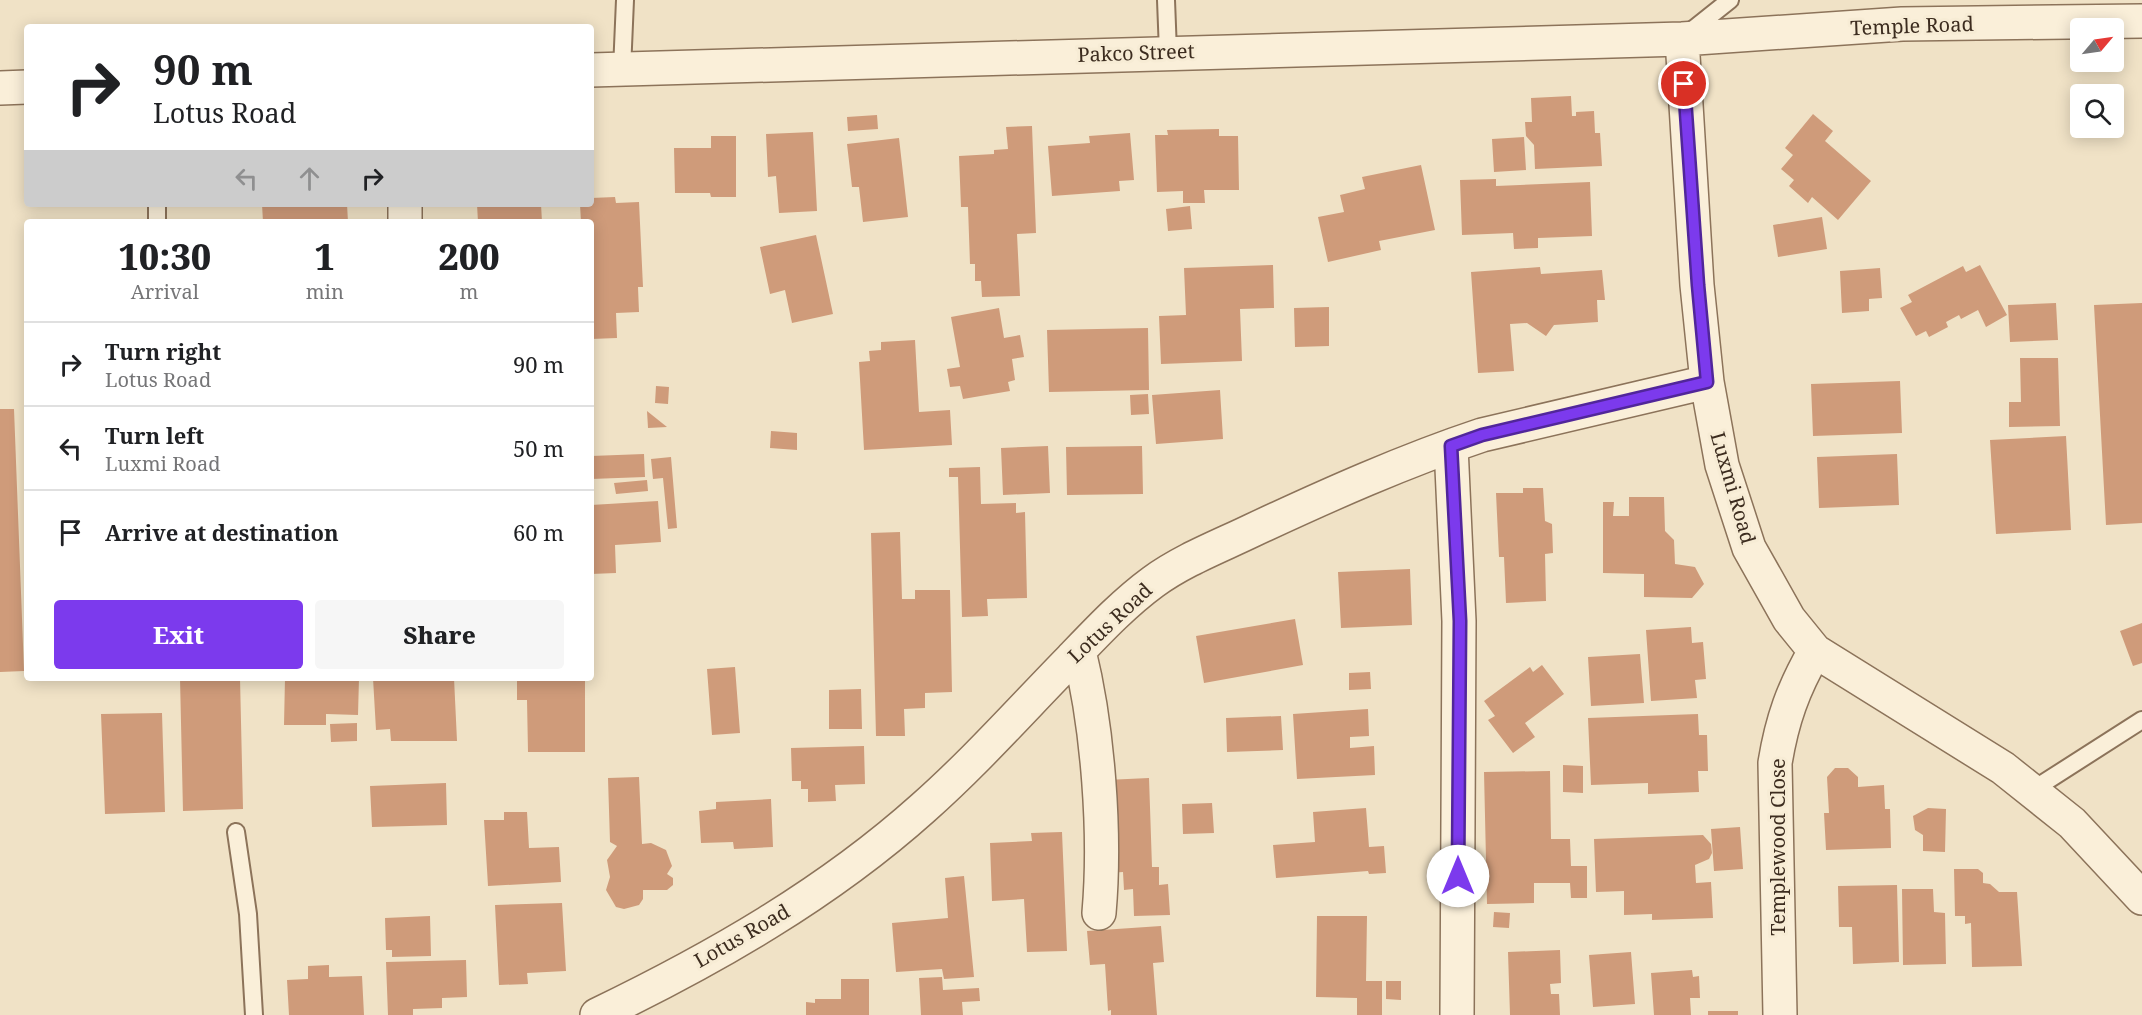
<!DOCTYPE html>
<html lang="en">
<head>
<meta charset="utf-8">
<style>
	:root { --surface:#fff; --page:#f6f6f6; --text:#202124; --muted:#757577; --line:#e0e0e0; --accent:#7c3aed }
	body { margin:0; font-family:"Noto Serif",serif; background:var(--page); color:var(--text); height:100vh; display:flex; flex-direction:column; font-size:22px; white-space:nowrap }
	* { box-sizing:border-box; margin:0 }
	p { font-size:20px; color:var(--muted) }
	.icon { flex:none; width:33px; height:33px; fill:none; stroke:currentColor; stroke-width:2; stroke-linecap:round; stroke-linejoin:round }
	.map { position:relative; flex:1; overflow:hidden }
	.side { position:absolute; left:24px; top:219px; width:570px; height:462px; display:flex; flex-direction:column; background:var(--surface); border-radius:6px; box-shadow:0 3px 15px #0003 }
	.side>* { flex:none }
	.top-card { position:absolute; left:24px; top:24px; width:570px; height:183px; border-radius:6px; box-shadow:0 3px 15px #0003; background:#fff; color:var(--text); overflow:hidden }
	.needle { width:39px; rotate:61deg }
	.fabs { position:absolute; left:2070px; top:18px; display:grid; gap:12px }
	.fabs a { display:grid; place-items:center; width:54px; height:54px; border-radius:6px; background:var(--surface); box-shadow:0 3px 15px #0003; font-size:30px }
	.pin { position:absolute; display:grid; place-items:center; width:51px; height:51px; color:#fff; margin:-26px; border:3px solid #fff; border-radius:50%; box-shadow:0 2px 6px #0007 }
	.me { position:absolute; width:66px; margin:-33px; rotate:0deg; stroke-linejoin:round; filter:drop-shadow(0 0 4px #0008) }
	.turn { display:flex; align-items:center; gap:21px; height:126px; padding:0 30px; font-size:27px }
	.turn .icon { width:78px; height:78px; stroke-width:2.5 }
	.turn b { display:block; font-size:42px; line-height:51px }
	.lanes { display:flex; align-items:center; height:57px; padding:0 30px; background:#0003; justify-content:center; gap:30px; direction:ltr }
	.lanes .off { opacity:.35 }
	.eta { display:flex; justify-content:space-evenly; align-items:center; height:102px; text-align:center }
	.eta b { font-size:36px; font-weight:800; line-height:42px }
	.cta { display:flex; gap:12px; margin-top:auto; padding:12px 30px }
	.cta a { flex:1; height:69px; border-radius:6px; background:var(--accent); color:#fff; font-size:24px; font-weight:800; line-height:69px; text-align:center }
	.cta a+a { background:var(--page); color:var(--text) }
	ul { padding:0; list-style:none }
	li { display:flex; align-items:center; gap:18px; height:84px; padding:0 30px; border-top:2px solid var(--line) }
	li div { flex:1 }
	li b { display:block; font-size:22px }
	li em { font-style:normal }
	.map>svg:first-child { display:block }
</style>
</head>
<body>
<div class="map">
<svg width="2142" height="1015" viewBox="0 0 2142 1015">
	<rect width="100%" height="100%" fill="#f0e2c6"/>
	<path fill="#cf9b7a" d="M1571 96 1572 116H1576V112L1594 111 1595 133H1600L1602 166 1535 169 1534 145 1526 136 1525 122H1532L1531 98Z
		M1813 114 1833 131 1825 141 1871 181 1838 220 1812 197 1808 203 1789 186 1794 180 1781 169 1793 155 1785 148Z
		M877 115 878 129 848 131 847 117Z
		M1032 126 1036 233 1017 234 1020 296 982 297 981 281H975V264H970L968 207H961L959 156 994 154V150L1008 149 1006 127Z
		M1219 129V136H1238L1239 190H1204L1205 203H1183V191L1157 192 1155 135H1168L1167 130Z
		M813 132 817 211 779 213 776 176 768 177 766 134Z
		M1130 133 1134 180 1119 181 1120 191 1052 196 1048 146 1090 143 1089 136Z
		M711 136H736V197H711L710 193H675L674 148H711Z
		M1524 137 1526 170 1494 172 1492 139Z
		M899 138 908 217 863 222 859 187H852L847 144Z
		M1421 165 1435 230 1379 241 1381 250 1328 262 1318 217 1344 212 1340 195 1365 189 1362 177Z
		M1496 179V186L1590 182 1592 236 1538 238V248L1514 249 1513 233 1462 235 1460 180Z
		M615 197 616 203 639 202 643 287H638L639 312 616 313 617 338 591 339V222H581L580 204H591V198Z
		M262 204H347L348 222H263Z
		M477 204H541L542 222H478Z
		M1190 206 1192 229 1168 231 1166 209Z
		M1822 217 1827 249 1778 257 1773 225Z
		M816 235 833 314 792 323 785 290 770 294 760 247Z
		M1273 265 1274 308 1240 309 1242 361 1161 364 1159 316 1186 315 1184 268Z
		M1980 265 2007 315 1986 327 1978 310 1961 319 1959 315 1946 322 1948 327 1929 337 1926 331 1916 336 1900 308 1912 302 1908 295 1963 266 1966 272Z
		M1540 267 1541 274 1602 270 1605 300H1597L1598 322 1554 325 1546 336 1527 323 1510 324 1514 371 1478 373 1471 272Z
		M1880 268 1882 298 1869 299V311L1842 313 1840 271Z
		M2056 303 2058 340 2010 342 2008 305Z
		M2142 303V523L2106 525 2094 305Z
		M1329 307V346L1295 347 1294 308Z
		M999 308 1004 338 1020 335 1024 357 1012 359 1015 380 1008 382 1010 391 963 399 960 386 950 387 947 369 960 367 951 317Z
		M1148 328 1149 390 1049 392 1047 330Z
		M915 340 919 412 950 410 952 445 864 450 859 362 870 361 869 351 881 350V342Z
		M2020 358H2058L2060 426 2009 427V402H2021Z
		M1900 381 1902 433 1813 436 1811 384Z
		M656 386 669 387 668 404 655 403Z
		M1220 390 1223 439 1156 444 1152 395Z
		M1148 394 1149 414 1131 415 1130 395Z
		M0 409H14L24 671 0 672Z
		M647 411 667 427 648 428Z
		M771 431 797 433V450L770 448Z
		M2066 436 2071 530 1996 534 1990 440Z
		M1048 446 1050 493 1003 495 1001 448Z
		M1142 446 1143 494 1067 495 1066 447Z
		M644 454 645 477 591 479V456Z
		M1897 454 1899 505 1819 508 1817 457Z
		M671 457 677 528 668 529 663 478 653 479 651 459Z
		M980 467 981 504 1016 503V513L1025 512 1027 598 987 599 988 616 962 617 958 477H949V468Z
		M647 480 648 491 616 494 614 483Z
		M1523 488H1543L1545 521 1552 524 1553 553 1545 554 1546 601 1506 603 1504 557H1499L1496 493H1523Z
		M1629 497H1664L1665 531 1674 540 1675 564 1695 567 1704 584 1692 598 1644 597V574L1603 573V502H1614L1613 516H1629Z
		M658 501 661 542 615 545 616 573 591 574V505Z
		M900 532 902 599H915V590H950L952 692 925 693V708L904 709 905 736H876L871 533Z
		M1410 569 1412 625 1341 628 1338 572Z
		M1295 619 1303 665 1204 683 1196 636Z
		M2142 623V663L2133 666 2120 631Z
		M1691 627 1692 643 1703 642 1706 679 1695 680 1697 698 1651 701 1646 630Z
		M1640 654 1644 703 1591 706 1588 657Z
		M1542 665 1564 694 1525 723 1535 737 1513 753 1488 720 1495 716 1484 701 1530 667 1533 672Z
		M735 667 740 733 712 735 707 669Z
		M1370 672 1371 689 1349 690V673Z
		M180 678H240L243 809 183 811Z
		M285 678H359L358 715 326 714V725H284Z
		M373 678H454L457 741H391L390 729 376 730Z
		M517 678H585V752H528L527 700H517Z
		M861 689 862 729H829V690Z
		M1368 709 1369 736 1350 737V748L1374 746 1375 775 1297 779 1293 714Z
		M162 713 165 812 105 814 101 714Z
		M1698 714 1699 735H1707L1708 771H1698L1699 792 1648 794V783L1591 785 1588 718Z
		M1281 716 1283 750 1227 752 1226 718Z
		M357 723V741L331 742 330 724Z
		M864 746 865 784 835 785 836 801 808 802V789H801V781H792L791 748Z
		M1563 765 1583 766V793L1563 792Z
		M1835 768H1848L1858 777V787L1884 785 1885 809H1890L1891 848 1826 850 1824 813H1829L1827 777Z
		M1550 771 1551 839H1570L1571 866H1587V898H1571L1570 883H1534V903L1487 904 1484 772Z
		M639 777 642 844 651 843 666 850 672 866 667 874 673 878V885L667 890H643V899L639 905 624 909 616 907 606 890 610 877 607 860 617 846 610 842 608 778Z
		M1149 778 1152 867H1159V885L1168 884 1170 915 1134 916 1133 889 1124 890 1123 872 1109 873 1106 780Z
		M446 783 447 825 372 827 370 786Z
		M771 799 773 847 734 849 733 842 701 843 699 811 716 809V802Z
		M1212 803 1214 833 1183 834 1182 804Z
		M1366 808 1369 847 1384 846 1386 873 1369 874 1368 871 1276 878 1273 845 1315 842 1313 812Z
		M1928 808 1946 809 1945 852 1923 851V835L1915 830 1913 816Z
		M504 812H527L529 848 559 847 561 882 488 886 484 820H504Z
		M1740 827 1743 869 1714 871 1711 829Z
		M1062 832 1067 951 1027 952 1024 899 992 901 990 843 1032 841 1031 833Z
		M1703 835 1711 844 1712 853 1709 859 1695 865 1696 883 1711 882 1713 918 1652 920V914L1624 915V891L1596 892 1594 839Z
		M1954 869H1978L1983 873V883L1990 884 1999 892H2017L2022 966 1972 967 1971 923 1965 924V916H1955Z
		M964 876 974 977 944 979 942 969 896 972 892 923 948 918 945 878Z
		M1897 885 1899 962 1853 964 1852 927H1839L1838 886Z
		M1902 889H1933L1934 912 1945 913 1946 964 1903 965Z
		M562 903 566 971 527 973 528 984 499 985 495 905Z
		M1494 912 1510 913 1509 928 1493 927Z
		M430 916 431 956 392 957V950H386L385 918Z
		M1317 916H1367L1366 981H1382V1015H1357V998L1316 997Z
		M1161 926 1164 962 1153 963 1157 1015H1111V1010L1108 1011 1105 964 1090 965 1087 931Z
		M1560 950 1561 983 1550 984 1551 994H1559L1560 1015H1510L1508 952Z
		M1631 952 1635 1004 1593 1007 1589 955Z
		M466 960 467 997 442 998V1008L413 1009V1015H388L386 962Z
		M329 965V977L362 976 364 1015H289L287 980 308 979V966Z
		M1692 970 1693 977 1699 976 1700 998H1690L1691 1015H1654L1651 973Z
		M942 977 943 990 979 988 980 1001 962 1002 963 1015H921L919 978Z
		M841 979H869V1015H806V1002L815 1003V999H841Z
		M1386 981H1401V1000L1386 999Z
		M1708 1011H1738V1015H1708Z"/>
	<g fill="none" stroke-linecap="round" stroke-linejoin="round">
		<g stroke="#8c735a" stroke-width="20">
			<path id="lane" d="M1166 0 1168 52
				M1686 35 1730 0
				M622 70 625 0
				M157 222V204
				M2031 791 2142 720
				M236 832 248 914 254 1015"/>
		</g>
		<g stroke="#8c735a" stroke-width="36">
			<path id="street" d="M1682 39 1697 285 1707 382 1722 465 1749 548 1789 619 1815 651 2003 768 2072 823 2142 898
				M591 70 1682 39 1902 24 2142 21
				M0 88 27 87
				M405 204V222
				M1451 446 1459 621 1457 1015
				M1079 651C1098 728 1106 833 1099 913
				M597 1015C713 959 827 894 923 808 975 762 1022 709 1071 659 1097 632 1123 604 1153 582 1183 560 1220 546 1253 530 1328 495 1404 461 1482 435L1707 382
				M1780 1015 1775 763C1782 720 1793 689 1815 651"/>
		</g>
		<use href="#lane" stroke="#faefd9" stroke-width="16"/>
		<use href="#street" stroke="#faefd9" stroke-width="33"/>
	</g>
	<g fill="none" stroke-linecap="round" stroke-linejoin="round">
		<g stroke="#51269a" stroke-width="15">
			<path id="route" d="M1458 876 1460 621 1451 446 1482 435 1707 382 1698 285 1684 84"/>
		</g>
		<use href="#route" stroke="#7c3aed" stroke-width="10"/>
	</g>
	<g text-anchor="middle" stroke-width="6" stroke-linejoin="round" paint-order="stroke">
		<g font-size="20" fill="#3c2c1f" stroke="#f7ecd5">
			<text transform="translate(1912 26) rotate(-2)" y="7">Temple Road</text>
			<text transform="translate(1136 53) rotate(-2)" y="7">Pakco Street</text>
			<text transform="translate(1733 488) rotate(74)" y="7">Luxmi Road</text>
			<text transform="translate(1110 623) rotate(-43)" y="7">Lotus Road</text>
			<text transform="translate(1778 847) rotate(-90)" y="7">Templewood Close</text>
			<text transform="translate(742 936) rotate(-30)" y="7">Lotus Road</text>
		</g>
	</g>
</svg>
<div class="fabs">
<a><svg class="needle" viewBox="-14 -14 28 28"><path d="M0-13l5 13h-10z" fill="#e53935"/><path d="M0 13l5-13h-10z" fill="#757577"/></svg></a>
<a><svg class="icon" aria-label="search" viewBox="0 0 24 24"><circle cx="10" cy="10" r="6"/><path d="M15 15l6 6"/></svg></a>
</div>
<div class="pin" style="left:1684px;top:84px;background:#d93025"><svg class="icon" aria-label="arrive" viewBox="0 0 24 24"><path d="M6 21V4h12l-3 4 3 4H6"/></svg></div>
<svg class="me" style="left:1458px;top:876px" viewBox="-20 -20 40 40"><circle r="19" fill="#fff"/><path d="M0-13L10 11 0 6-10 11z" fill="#7c3aed"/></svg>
<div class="top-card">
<div class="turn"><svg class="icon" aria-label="right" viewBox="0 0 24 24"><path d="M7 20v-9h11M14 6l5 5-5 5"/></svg><div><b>90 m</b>Lotus Road</div></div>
<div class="lanes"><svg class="icon off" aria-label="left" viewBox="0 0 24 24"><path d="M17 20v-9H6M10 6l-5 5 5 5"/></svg><svg class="icon off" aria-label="ahead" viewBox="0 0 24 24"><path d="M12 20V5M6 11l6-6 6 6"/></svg><svg class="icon" aria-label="right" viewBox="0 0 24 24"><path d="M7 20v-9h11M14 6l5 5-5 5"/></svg></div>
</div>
<section class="side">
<div class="eta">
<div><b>10:30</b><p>Arrival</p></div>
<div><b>1</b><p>min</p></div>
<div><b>200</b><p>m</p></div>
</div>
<ul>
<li><svg class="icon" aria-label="right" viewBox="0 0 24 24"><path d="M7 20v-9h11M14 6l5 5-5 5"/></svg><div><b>Turn right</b><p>Lotus Road</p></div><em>90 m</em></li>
<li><svg class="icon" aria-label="left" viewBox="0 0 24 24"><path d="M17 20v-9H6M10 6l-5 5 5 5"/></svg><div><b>Turn left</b><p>Luxmi Road</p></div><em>50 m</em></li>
<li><svg class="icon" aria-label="arrive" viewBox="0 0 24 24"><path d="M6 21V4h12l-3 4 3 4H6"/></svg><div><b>Arrive at destination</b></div><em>60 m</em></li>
</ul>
<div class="cta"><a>Exit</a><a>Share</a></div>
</section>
</div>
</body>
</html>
